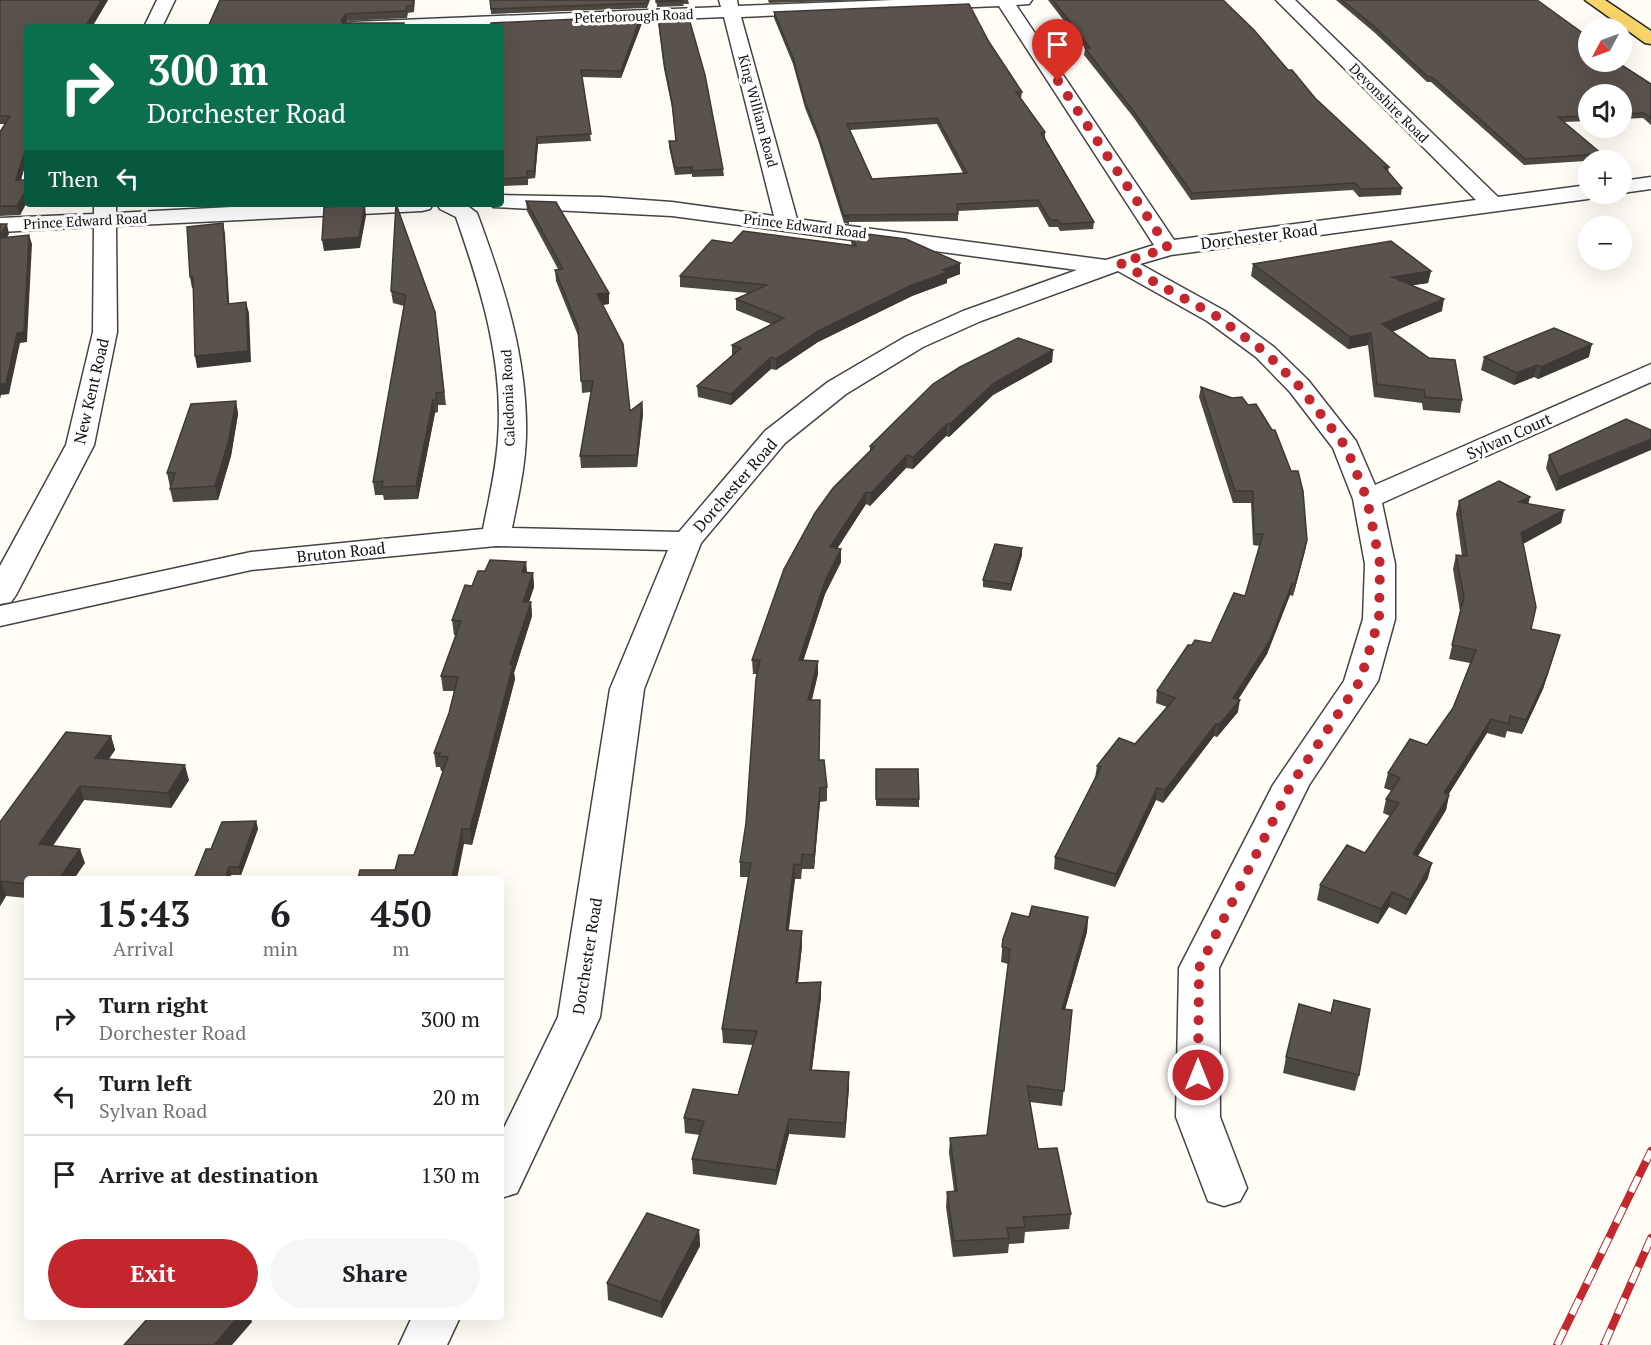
<!DOCTYPE html>
<html lang="en">
<head>
<meta charset="utf-8">
<style>
	:root { --surface:#fff; --page:#f6f6f6; --text:#202124; --muted:#757577; --line:#e0e0e0; --accent:#c4262e }
	body { margin:0; font-family:"PT Serif",serif; background:var(--page); color:var(--text); height:100vh; display:flex; flex-direction:column; font-size:22px; white-space:nowrap }
	* { box-sizing:border-box; margin:0 }
	p { font-size:20px; color:var(--muted) }
	.icon { flex:none; width:33px; height:33px; fill:none; stroke:currentColor; stroke-width:2; stroke-linecap:round; stroke-linejoin:round }
	.map { position:relative; flex:1; overflow:hidden }
	.details { position:absolute; left:24px; top:876px; width:480px; height:444px; display:flex; flex-direction:column; background:var(--surface); border-radius:6px; box-shadow:0 6px 24px #0002 }
	.details>* { flex:none }
	.banner { position:absolute; left:24px; top:24px; width:480px; height:183px; border-radius:6px; box-shadow:0 6px 24px #0002; background:#0b6e4f; color:#fff; overflow:hidden }
	.needle { width:39px; rotate:229deg }
	.controls { position:absolute; left:1578px; top:18px; display:grid; gap:12px }
	.controls a { display:grid; place-items:center; width:54px; height:54px; border-radius:50%; background:var(--surface); box-shadow:0 6px 24px #0002; font-size:30px }
	.pin { position:absolute; display:grid; place-items:center; width:51px; height:51px; color:#fff; margin:-62px -26px; border-radius:50% 50% 50% 0; rotate:-45deg; box-shadow:0 0 6px #0007 }
	.pin .icon { rotate:45deg }
	.me { position:absolute; width:66px; margin:-33px; rotate:0deg; stroke-linejoin:round; filter:drop-shadow(0 0 4px #0008) }
	.turn { display:flex; align-items:center; gap:21px; height:126px; padding:0 24px; font-size:27px }
	.turn .icon { width:78px; height:78px; stroke-width:2.5 }
	.turn b { display:block; font-size:42px; line-height:51px }
	.then { display:flex; align-items:center; height:57px; padding:0 24px; background:#0003; gap:12px; font-size:22px }
	.eta { display:flex; justify-content:space-evenly; align-items:center; height:102px; text-align:center }
	.eta b { font-size:36px; font-weight:800; line-height:42px }
	.button { display:flex; gap:12px; margin-top:auto; padding:12px 24px }
	.button a { flex:1; height:69px; border-radius:36px; background:var(--accent); color:#fff; font-size:24px; font-weight:800; line-height:69px; text-align:center }
	.button a+a { background:var(--page); color:var(--text) }
	ul { padding:0; list-style:none }
	li { display:flex; align-items:center; gap:18px; height:78px; padding:0 24px; border-top:2px solid var(--line) }
	li div { flex:1 }
	li b { display:block; font-size:22px }
	li em { font-style:normal }
	.map>svg:first-child { display:block }
</style>
</head>
<body>
<div class="map">
<svg width="1651" height="1345" viewBox="0 0 1651 1345">
	<rect width="100%" height="100%" fill="#fffdf5"/>
	<g fill="none" stroke-linecap="round" stroke-linejoin="round">
		<g stroke="#444" stroke-width="3">
			<path id="minor" d="M157 0H175L162 27H144Z
				M719 0H737L738 6 894 0H1032L1029 4 1016 5 1174 240 1476 200 1276 0H1295L1498 197 1588 185V194H1598L1588 199 1171 255 1140 264 1225 311 1274 347 1308 380 1356 441 1375 485 1651 364V382L1382 503 1395 564V619L1378 681 1309 785 1219 968 1220 1117 1247 1188 1240 1201 1224 1206 1208 1201 1176 1117 1179 968 1273 785 1344 681 1363 619 1365 564 1353 499 1333 448 1290 392 1256 357 1207 321 1118 271 981 321 923 347 846 394 785 443 701 543 644 689 600 1017 517 1193 501 1198V1134L558 1017 610 689 668 550 496 546 251 570 0 626V606L251 552 483 529C489 499 496 470 498 439 504 362 481 289 456 217L440 209 437 204H465L477 213C504 286 528 359 526 437 525 468 518 498 512 528L679 532 765 431 828 382 905 337 963 311 1077 270 672 216 493 207 491 204H501V195L602 197 672 202 774 216 724 17 485 27H344L347 23 353 22 721 7ZM999 6 1154 245 1106 260 797 219 741 17Z
				M1651 177V189L1622 193V181Z
				M94 204H116V213L288 204H433L430 209 422 211 116 226 117 332 94 445 16 595 11 602 0 604V566L66 445 93 332 94 227 0 232V218L94 214Z
				M412 1317H460L447 1345H399Z"/>
		</g>
		<g stroke="#222" stroke-width="3">
			<path id="major" d="M1585 0H1605L1651 31V44L1645 43Z"/>
		</g>
		<use href="#minor" fill="#fff" fill-rule="evenodd"/>
		<use href="#major" fill="#f9d66b" fill-rule="evenodd"/>
		<g stroke="#c4262e" stroke-width="8">
			<path id="rail" d="M1557 1345 1651 1151
				M1604 1345 1651 1238"/>
		</g>
		<use href="#rail" stroke="#fff" stroke-width="6" stroke-dasharray="17" stroke-linecap="butt"/>
	</g>
	<path fill="#4d4742" fill-rule="evenodd" d="M0 0H108L92 27H27V159L21 180H27V202L20 215 0 216V132L5 124H0Z
		M220 0H415L414 12 408 13 407 18 347 21 345 23H404V27H208Z
		M490 0H650L647 8 491 14Z
		M656 0H688L689 4H683L684 6 657 7Z
		M768 0H871L769 3Z
		M1048 0H1223L1315 98 1389 167 1388 172 1402 188 1401 195 1359 197 1353 190 1191 200 1134 118 1084 55 1085 48Z
		M1336 0H1537L1588 62 1651 84V125L1643 118 1622 119V94H1588V121L1564 122 1602 154 1601 160 1524 165 1431 82H1427L1375 33Z
		M774 12 989 42 1022 92 1021 98H1020L1045 132V138L1094 222 1093 229 1060 231 1058 227H1049L1038 207 958 211V221L849 222V224L844 223 818 140 805 108 793 64 774 18ZM937 124 963 173 872 179 850 130Z
		M641 16 642 23 621 78 582 77 591 141 538 144 535 178 528 179V185L501 186V27Z
		M658 22 723 169 724 176 692 177V174L675 175 669 147V141H676L672 108 664 69Z
		M526 201 609 304 603 305 630 411 642 402 643 414 637 467 581 468 580 456 591 392 582 393 579 338 556 281 555 270 558 269 527 211Z
		M396 204 435 312 446 405H438V412L435 413 418 499 384 500 383 495H375L373 482 404 306 393 303 391 291Z
		M851 232 960 274 947 279V283L912 296 818 342 776 370 771 369 731 405 698 397 697 386 732 355V345L771 324 736 310V299L748 293 680 287V276L732 243 852 246 851 242Z
		M1253 264 1431 271 1428 283 1412 285 1442 311 1392 332 1462 400 1460 413 1423 410 1422 403 1374 397 1368 345 1348 349 1251 276Z
		M1053 350 1052 362 993 395 949 437 946 436 913 469 906 468 870 506 866 504 837 548 841 549V562L825 594 803 661H818V674L812 700 819 760 827 787V801L820 802 814 869H802L801 879H795L788 930 802 946 798 983 821 982V997L812 1070 849 1087 845 1138 789 1134 776 1185 693 1174 692 1159 700 1135 685 1133 684 1118 738 1095 753 1045 723 1043 722 1029 748 877H740V862L746 823 757 674H753L752 660 870 451V446Z
		M1484 357H1589L1538 379 1534 377 1514 385 1481 370Z
		M1201 387 1307 540 1305 551 1293 596 1290 595 1267 654 1238 700V712L1217 737 1214 736 1163 803 1156 800 1115 887 1054 869 1055 857 1095 778 1097 766 1135 744 1167 707 1156 703 1157 691 1211 643 1245 596 1260 546 1253 545 1251 503H1233L1199 397Z
		M236 401 238 414 231 456 218 500 173 502 170 489V487L167 473Z
		M1626 419 1556 491 1546 468 1549 455Z
		M1459 501 1528 504 1564 510 1561 523 1523 544 1531 629 1556 649 1543 689 1522 734 1507 731 1505 738 1487 733 1448 795H1449L1446 810 1418 856 1428 878 1406 915 1389 907 1378 924 1317 900 1320 885 1365 853 1390 816 1383 813 1386 799 1392 791 1384 788 1388 773 1427 745 1453 708 1470 663 1449 659 1460 611 1453 569 1456 555 1462 556 1456 514Z
		M1022 548V555L1011 591 983 587V580Z
		M526 562 527 573H533L534 587 529 602H531L532 616 514 673 515 679 472 845 464 844 395 870 414 855 443 771H441L440 767H436L434 753 449 713 454 691H443L441 676 456 635H454L452 620 472 586 485 571Z
		M111 736 115 750 109 759 189 780 171 808 84 800 53 846 85 863 27 879V898L6 896 0 906V822Z
		M876 769 919 799V807L876 806Z
		M256 821 258 829 241 875H231L230 879H194L211 849Z
		M1029 917H1088L1087 932 1065 1009 1072 1010 1062 1106 1030 1102 1038 1149 1071 1214 1069 1229 1025 1232 1024 1243 1009 1244 1008 1253 953 1257 946 1207 947 1192 954 1191 949 1153 950 1138 987 1135 1008 964 1001 962 1003 939Z
		M1334 1000 1359 1075 1355 1091 1283 1073 1286 1057 1331 1013Z
		M699 1230 700 1246 662 1318 608 1300 607 1283Z"/>
	<path fill="#3f3936" d="M102 0H108L92 27H85Z
		M346 14 347 21 342 27 341 21Z
		M641 16 642 23 621 78V71Z
		M537 137 538 144 535 178 534 171Z
		M27 144V159L18 189 16 180Z
		M27 189V202L20 215 17 206Z
		M365 205 366 216 360 248 324 251 322 240Z
		M223 223 225 234 230 315 228 304Z
		M7 224 9 234 1 248 0 236Z
		M29 235 32 244 27 342 20 343 9 394 1 395 0 399V384Z
		M960 263V274L947 279V283L912 296 818 342 776 370V359L818 331 943 270Z
		M1431 271 1428 283 1390 289 1392 277Z
		M190 277H193L196 288H192Z
		M609 293V304L598 305 597 294Z
		M1444 299 1442 311 1380 337 1382 324Z
		M246 302 249 313 251 362 197 368 195 356Z
		M1371 333 1368 345 1348 349 1350 337Z
		M1592 344 1589 357 1538 379 1541 367Z
		M1053 350 1052 362 993 395 949 437 950 424 994 383Z
		M771 357V369L731 405V394Z
		M1537 365 1534 377 1514 385 1517 373Z
		M436 393 438 405V412L436 400Z
		M433 400 435 413 418 499 416 486Z
		M236 401 238 414 231 456 218 500 215 486Z
		M642 402 643 414 637 467V455Z
		M947 424 946 436 913 469V457Z
		M1651 439V450L1556 491 1559 477Z
		M907 455 906 468 870 506 871 493Z
		M866 492V504L830 560V547Z
		M1530 497 1527 510 1519 502Z
		M1564 510 1561 523 1517 547 1521 533Z
		M1307 540 1305 551 1293 596 1295 584Z
		M1022 548V555L1011 591V584Z
		M841 549V562L825 594 799 674V660L825 581Z
		M526 562 527 576 522 572Z
		M533 573 534 587 524 616 523 602Z
		M1292 584 1290 595 1267 654 1231 710 1233 698Z
		M531 602 532 616 514 673 515 679 472 845 470 829 510 664Z
		M1560 635 1543 689 1522 734 1526 720Z
		M818 661V674L808 713V700Z
		M1240 700 1238 712 1217 737 1219 725Z
		M1491 719 1487 733 1440 808 1444 793Z
		M1216 724 1214 736 1163 803 1165 790Z
		M111 736 115 750 99 772 95 758Z
		M185 765 189 780 171 808 168 793Z
		M80 786 84 800 43 859 39 844Z
		M820 788V802L814 869V855Z
		M1157 788 1156 800 1115 887 1116 874Z
		M1449 795 1446 810 1410 869 1413 854Z
		M256 821 258 829 241 875 239 867Z
		M462 829 464 844 457 879H452Z
		M80 849 85 863 74 879H59Z
		M1432 863 1428 878 1406 915 1410 900Z
		M794 864 795 879 787 945 786 930Z
		M229 867 231 875 230 879H225Z
		M1 881 6 896 0 906V883Z
		M1392 892 1389 907 1378 924 1381 909Z
		M1088 917 1087 932 1061 1024 1062 1009Z
		M802 931V946L796 998V983Z
		M821 982V997L810 1084V1070Z
		M849 1072V1087L845 1138V1123Z
		M789 1119V1134L776 1185V1170Z
		M699 1230 700 1246 662 1318 661 1302Z
		M238 1317H252L251 1318 252 1322 232 1345H214Z"/>
	<path fill="#5a524d" stroke="#3f3936" stroke-width="1.5" fill-rule="evenodd" d="M0 0H102L85 27H27V144L16 180H27V189L17 206H0V132L10 116H0Z
		M220 0H413V6H407L406 11 346 14 341 21 343 23H404L403 27H208Z
		M490 0H648L647 3 491 9Z
		M656 0H683V1L656 2Z
		M1053 0H1223L1254 30 1288 70H1292L1315 98 1389 167H1384L1402 188 1361 189 1355 183 1192 193 1134 112 1085 48H1090Z
		M1342 0H1537L1588 37V62H1617L1651 84V118L1644 113 1622 114V94H1588V116L1558 117 1602 154 1525 159 1432 77H1428L1376 28Z
		M969 4 989 42 1022 92H1016L1045 132 1041 133 1094 222 1061 224 1058 220H1050L1038 200 957 204 958 214 845 215 849 217 844 216 818 134 805 102 793 58 774 12ZM937 118 967 173 872 179 847 124Z
		M688 15 705 75 723 169 692 171V167L675 168 669 141H676L672 102 664 63 658 16Z
		M641 16 621 71 581 70 591 134 537 137 534 171H527V177L501 179V27H491V23Z
		M526 201 556 202 609 293 597 294 623 344 630 411 642 402 637 455 580 456 593 381H581L578 327 555 270 563 269Z
		M396 204 435 312 444 392 436 393V400H433L416 486 382 487 383 481 373 482 406 295 391 291Z
		M365 205 359 237 322 240 324 207Z
		M223 223 228 304 246 302 248 351 195 356 193 277H190L187 227Z
		M0 224H7L0 236Z
		M743 231 856 246 851 232 906 239 960 263 943 270 948 272 912 285 818 331 776 359 771 357 731 394 697 386 741 348 732 345 784 318 736 299 767 285 680 276 712 240 732 243Z
		M29 235 24 332 17 333 6 384H0V238Z
		M1391 241 1431 271 1392 277 1444 299 1382 324 1429 358 1455 360 1462 400 1425 397 1424 390 1377 384 1371 333 1350 337 1253 264Z
		M1554 328 1592 344 1541 367 1537 365 1517 373 1484 357Z
		M1018 338 1053 350 994 383 950 424H947L913 457 907 455 871 493 866 492 830 547 841 549 825 581 799 660 818 661 808 700H820L819 760H824L827 787 820 788 814 855 802 854 801 865 794 864 786 930 802 931 796 983 821 982 810 1070 849 1072 845 1123 789 1119 776 1170 692 1159 704 1121 684 1118 693 1089 738 1095 757 1031 722 1029 751 863 740 862 746 823 756 679 760 660H752L784 569 815 513 833 488 874 447 870 446 933 384 960 367Z
		M1201 387 1232 398 1242 397 1248 405 1256 404 1272 430H1275L1291 471H1298L1303 491 1307 540 1295 584H1292L1269 642 1233 698 1240 700 1219 725 1216 724 1165 790 1157 788 1116 874 1055 857 1101 767 1097 766 1119 738 1135 744 1175 698 1157 691 1188 645H1192L1195 640 1211 643 1234 593 1245 596 1263 534H1254L1253 491H1235Z
		M236 401 228 443 215 486 170 489 175 473H167L191 404Z
		M1626 419 1651 430V439L1559 477 1549 455Z
		M1499 481 1530 497 1519 502 1564 510 1521 533 1536 607 1531 629 1560 635 1547 675 1526 720 1510 716 1509 724 1491 719 1444 793 1449 795 1413 854 1432 863 1410 900 1392 892 1381 909 1320 885 1347 845 1365 853 1399 803 1386 799 1400 778 1388 773 1410 739 1427 745 1453 708 1476 650 1452 645 1464 597 1456 555 1467 556 1459 501Z
		M995 544 1022 548 1011 584 983 580Z
		M490 560 526 562 522 572 533 573 523 602H531L510 664 513 665 470 829H462L452 879H358L360 870H395L399 855H414L448 757 439 756 440 753H434L449 713 458 677 441 676 461 621 452 620 465 585 472 586 478 571H485Z
		M66 732 111 736 95 758 185 765 168 793 80 786 39 844 80 849 59 879H27V884L1 881 0 883V822Z
		M876 769H918L919 799H876Z
		M256 821 239 867H229L225 879H194L206 849H211L222 822Z
		M1032 906 1088 917 1062 1009 1072 1010 1064 1091 1027 1086 1038 1149 1057 1148 1071 1214 1023 1217 1025 1227 1007 1228 1009 1238 954 1241 947 1192 957 1191 950 1138 987 1135 1010 949 1002 947 1003 939 1012 913 1029 917Z
		M1334 1000 1370 1009 1359 1075 1286 1057 1299 1004 1331 1013Z
		M647 1213 699 1230 661 1302 607 1283Z
		M149 1317H238L214 1345H124Z"/>
	<g fill="none" stroke-linecap="round" stroke-linejoin="round">
		<path stroke="#c4262e" stroke-width="10" stroke-dasharray="0 18" d="M1058 81 1168 248 1120 263 1216 316 1265 352 1299 386 1346 447 1367 499 1380 564 1379 619 1360 681 1291 785 1199 968 1198 1075"/>
	</g>
	<g text-anchor="middle" stroke-width="6" stroke-linejoin="round" paint-order="stroke">
		<g font-size="14" fill="#111" stroke="#fff">
			<text transform="translate(634 16) rotate(-2)" y="5">Peterborough Road</text>
			<text transform="translate(1389 103) rotate(45)" y="5">Devonshire Road</text>
			<text transform="translate(758 111) rotate(75)" y="5">King William Road</text>
			<text transform="translate(85 221) rotate(-3)" y="5">Prince Edward Road</text>
			<text transform="translate(805 226) rotate(7)" y="5">Prince Edward Road</text>
			<text transform="translate(508 398) rotate(-92)" y="5">Caledonia Road</text>
		</g>
		<g font-size="16" fill="#111" stroke="#fff">
			<text transform="translate(1259 236) rotate(-7)" y="6">Dorchester Road</text>
			<text transform="translate(91 391) rotate(-77)" y="6">New Kent Road</text>
			<text transform="translate(1509 436) rotate(-24)" y="6">Sylvan Court</text>
			<text transform="translate(735 485) rotate(-49)" y="6">Dorchester Road</text>
			<text transform="translate(341 552) rotate(-6)" y="6">Bruton Road</text>
			<text transform="translate(587 956) rotate(-81)" y="6">Dorchester Road</text>
		</g>
	</g>
</svg>
<div class="controls">
<a><svg class="needle" viewBox="-14 -14 28 28"><path d="M0-13l5 13h-10z" fill="#e53935"/><path d="M0 13l5-13h-10z" fill="#757577"/></svg></a>
<a><svg class="icon" aria-label="sound" viewBox="0 0 24 24"><path d="M4 9h4l5-4v14l-5-4H4zM17 9q2 3 0 6"/></svg></a>
<a>+</a>
<a>−</a>
</div>
<div class="pin" style="left:1058px;top:81px;background:#d93025"><svg class="icon" aria-label="arrive" viewBox="0 0 24 24"><path d="M6 21V4h12l-3 4 3 4H6"/></svg></div>
<svg class="me" style="left:1198px;top:1075px" viewBox="-20 -20 40 40"><circle r="17" fill="#c4262e" stroke="#fff" stroke-width="3"/><path d="M0-11L8 9 0 5-8 9z" fill="#fff"/></svg>
<div class="banner">
<div class="turn"><svg class="icon" aria-label="right" viewBox="0 0 24 24"><path d="M7 20v-9h11M14 6l5 5-5 5"/></svg><div><b>300 m</b>Dorchester Road</div></div>
<div class="then">Then<svg class="icon" aria-label="left" viewBox="0 0 24 24"><path d="M17 20v-9H6M10 6l-5 5 5 5"/></svg></div>
</div>
<section class="details">
<div class="eta">
<div><b>15:43</b><p>Arrival</p></div>
<div><b>6</b><p>min</p></div>
<div><b>450</b><p>m</p></div>
</div>
<ul>
<li><svg class="icon" aria-label="right" viewBox="0 0 24 24"><path d="M7 20v-9h11M14 6l5 5-5 5"/></svg><div><b>Turn right</b><p>Dorchester Road</p></div><em>300 m</em></li>
<li><svg class="icon" aria-label="left" viewBox="0 0 24 24"><path d="M17 20v-9H6M10 6l-5 5 5 5"/></svg><div><b>Turn left</b><p>Sylvan Road</p></div><em>20 m</em></li>
<li><svg class="icon" aria-label="arrive" viewBox="0 0 24 24"><path d="M6 21V4h12l-3 4 3 4H6"/></svg><div><b>Arrive at destination</b></div><em>130 m</em></li>
</ul>
<div class="button"><a>Exit</a><a>Share</a></div>
</section>
</div>
</body>
</html>
